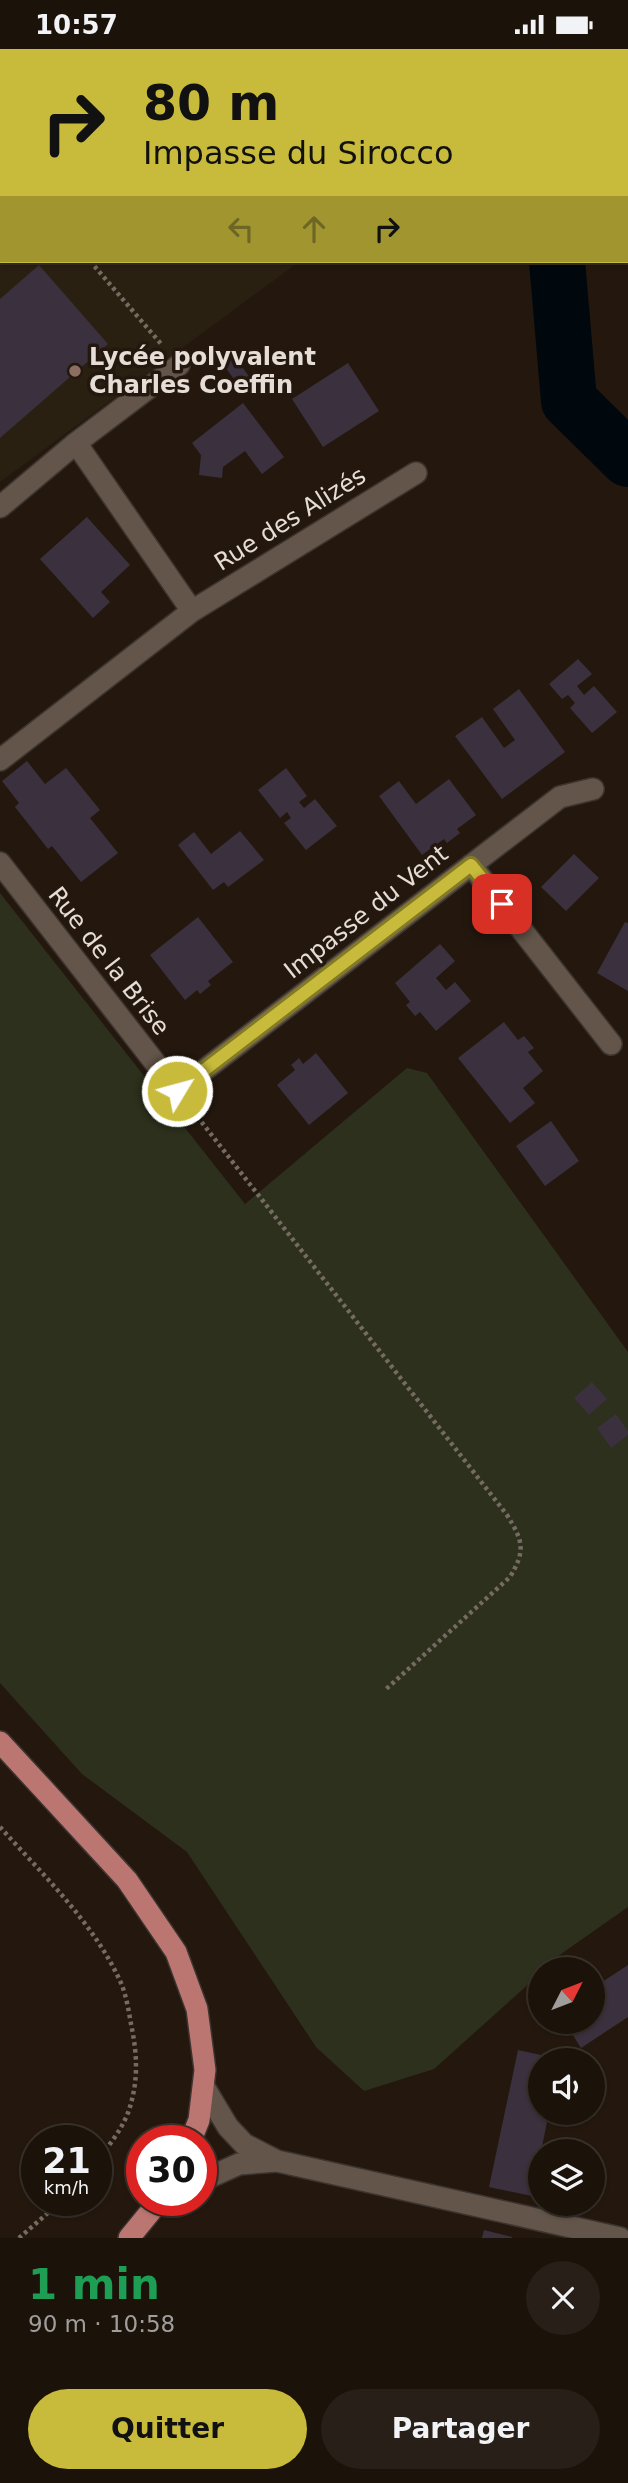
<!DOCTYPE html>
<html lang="fr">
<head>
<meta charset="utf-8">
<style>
	:root { --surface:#1b120a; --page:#282018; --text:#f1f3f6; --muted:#a09e9c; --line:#39322b; --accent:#c8bb3b }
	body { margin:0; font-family:"DejaVu Sans",sans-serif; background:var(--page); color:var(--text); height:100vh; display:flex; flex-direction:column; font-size:26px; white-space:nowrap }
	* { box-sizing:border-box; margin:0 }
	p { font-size:23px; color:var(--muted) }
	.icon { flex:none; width:38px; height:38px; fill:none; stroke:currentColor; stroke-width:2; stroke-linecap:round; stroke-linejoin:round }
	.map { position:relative; height:2189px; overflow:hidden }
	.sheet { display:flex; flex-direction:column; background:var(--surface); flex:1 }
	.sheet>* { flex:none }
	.hud { position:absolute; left:0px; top:0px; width:628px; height:214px; box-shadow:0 2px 5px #0004,0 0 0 2px var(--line); background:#c8bb3b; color:#111; overflow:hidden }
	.needle { width:46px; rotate:48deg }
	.fabs { position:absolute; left:528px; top:1908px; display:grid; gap:14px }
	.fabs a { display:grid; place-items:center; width:77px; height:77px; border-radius:50%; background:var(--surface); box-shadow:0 2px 5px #0004,0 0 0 2px var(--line); font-size:35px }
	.speed { position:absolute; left:21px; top:2076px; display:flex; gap:14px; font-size:35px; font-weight:700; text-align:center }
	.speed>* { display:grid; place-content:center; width:91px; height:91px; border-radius:50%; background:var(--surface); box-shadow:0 2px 5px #0004,0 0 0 2px var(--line); line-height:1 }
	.speed small { font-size:18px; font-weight:400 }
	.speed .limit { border:10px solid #d22; background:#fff; color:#111 }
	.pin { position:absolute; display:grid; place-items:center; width:60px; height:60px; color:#fff; margin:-30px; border-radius:14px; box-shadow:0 4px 10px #0006 }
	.me { position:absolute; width:77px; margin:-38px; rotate:53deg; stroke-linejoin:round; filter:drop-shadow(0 0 5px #0008) }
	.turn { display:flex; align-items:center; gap:24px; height:147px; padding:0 28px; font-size:32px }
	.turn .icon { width:91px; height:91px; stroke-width:2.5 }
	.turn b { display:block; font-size:49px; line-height:60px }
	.lanes { display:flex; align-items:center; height:66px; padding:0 28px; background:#0003; justify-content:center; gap:35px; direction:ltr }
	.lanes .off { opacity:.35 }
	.round { display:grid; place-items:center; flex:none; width:74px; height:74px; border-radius:37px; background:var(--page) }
	.head { display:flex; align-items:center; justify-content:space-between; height:119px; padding:0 28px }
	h1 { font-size:42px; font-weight:800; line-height:52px; color:#1e9e55 }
	.primary-button { display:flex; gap:14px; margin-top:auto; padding:14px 28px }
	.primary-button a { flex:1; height:80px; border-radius:42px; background:var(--accent); color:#111; font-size:28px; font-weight:800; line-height:80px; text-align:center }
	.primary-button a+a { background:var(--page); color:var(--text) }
	.status { display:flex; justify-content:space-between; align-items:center; height:49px; padding:0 35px; background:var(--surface); direction:ltr }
	.status svg { height:19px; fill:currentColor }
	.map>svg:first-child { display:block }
</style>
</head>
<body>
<div class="status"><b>10:57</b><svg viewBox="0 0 49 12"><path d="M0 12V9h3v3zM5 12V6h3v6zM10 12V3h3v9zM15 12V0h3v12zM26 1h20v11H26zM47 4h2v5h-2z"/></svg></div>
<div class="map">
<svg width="628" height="2189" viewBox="0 0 628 2189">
	<rect width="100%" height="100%" fill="#24180e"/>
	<path fill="#2a2011" d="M0 0 232 2H2V212H300L0 433Z"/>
	<path fill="#2c301c" d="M0 844 245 1155 407 1019 427 1024 628 1303V1858L561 1905 545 1920H541V1924L434 2020 364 2042 316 1998 187 1803 82 1725 0 1634Z"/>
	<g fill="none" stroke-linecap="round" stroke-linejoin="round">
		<path stroke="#00080d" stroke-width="56" d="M567 2 568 0
			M557 212 569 352 628 410"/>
	</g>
	<path fill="#3b303d" d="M39 216 108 295 0 389V250Z
		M232 305 255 335 244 343 221 313Z
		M348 314 379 362 323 398 292 350Z
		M243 354 284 408 262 425 245 402 223 418 222 429 199 426 201 406 192 394Z
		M87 468 130 516 101 543 110 553 93 569 40 510Z
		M578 610 592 625 577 637 584 646 594 637 617 663 592 684 570 659 575 654 568 646 562 650 549 635Z
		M519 640 565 703 502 750 455 687 482 668 504 699 515 691 493 660Z
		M27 712 45 735 66 719 100 761 90 769 118 804 81 833 52 797 48 800 15 758 19 754 2 732Z
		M286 719 307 747 299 753 304 759 315 750 337 777 306 801 284 774 291 769 287 763 280 769 258 741Z
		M449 730 476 766 457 780 460 784 447 794 444 790 422 806 379 747 399 732 416 755Z
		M240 782 264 811 228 838 224 833 213 841 178 796 194 783 211 805Z
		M574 805 599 829 566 862 541 838Z
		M198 868 233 913 208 932 211 936 200 945 197 941 185 951 150 906Z
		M625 873 628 874V942L597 924Z
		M440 895 455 912 436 929 446 941 455 933 471 952 436 982 420 963 415 967 406 956 410 953 395 934Z
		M504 973 518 991 524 987 534 999 528 1003 543 1022 523 1039 535 1054 510 1074 458 1009Z
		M316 1004 348 1044 309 1076 277 1036 295 1021 291 1016 299 1009 303 1015Z
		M551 1072 579 1112 545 1137 516 1097Z
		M592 1333 607 1350 589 1366 574 1349Z
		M616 1365 628 1382V1386L611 1399 597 1379Z
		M628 1916V1968L581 1999 564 1972H593V1939Z
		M518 2001 559 2010 541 2011V2063H549L532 2147 489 2138Z
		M484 2181 512 2188V2189H482Z"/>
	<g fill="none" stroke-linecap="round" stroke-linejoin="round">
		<g stroke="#3c342f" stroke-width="24">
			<path id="minor" d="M76 394 192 562
				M0 458 76 394 179 316
				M0 711 192 562 416 424
				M0 814 177 1042 560 748 593 740
				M471 816 611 995
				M277 2112 620 2189
				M201 2132 239 2115 277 2112 244 2095 228 2078 204 2038"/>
		</g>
		<g stroke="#3c342f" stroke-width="24">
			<path id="major" d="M0 1693 127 1831 176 1903 197 1960 205 2021 199 2071 191 2091
				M129 2189 160 2151"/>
		</g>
		<path stroke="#756b62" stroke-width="4.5" stroke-dasharray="3.5 3.5" stroke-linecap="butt" d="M0 137 2 138
			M0 198 2 197
			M90 212 162 296
			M193 1062 507 1466C523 1492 526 1501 510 1528L384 1642
			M0 1778C43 1826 94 1874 121 1934 127 1948 129 1965 132 1980 137 2005 138 2030 131 2054 126 2076 109 2096 96 2114
			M19 2189 63 2151"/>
		<use href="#minor" stroke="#635549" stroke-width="21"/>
		<use href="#major" stroke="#bc7672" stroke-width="21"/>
	</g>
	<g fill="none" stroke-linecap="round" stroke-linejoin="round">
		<g stroke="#827a26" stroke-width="18">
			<path id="route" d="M177 1042 471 816 502 855"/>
		</g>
		<use href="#route" stroke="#c8bb3b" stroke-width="12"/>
	</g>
	<circle fill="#8d6e63" stroke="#24180e" stroke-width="2.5" cx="75" cy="322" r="7"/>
	<g text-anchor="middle" stroke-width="7" stroke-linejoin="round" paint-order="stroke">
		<g font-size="24" font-weight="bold" fill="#e5ddd6" stroke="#24180e" text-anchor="start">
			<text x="89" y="316">Lycée polyvalent<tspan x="89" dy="28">Charles Coeffin</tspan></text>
		</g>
		<g font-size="24" fill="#e5ddd6" stroke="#24180e">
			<text transform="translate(290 470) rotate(-32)" y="8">Rue des Alizés</text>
			<text transform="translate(366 863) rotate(-38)" y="8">Impasse du Vent</text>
			<text transform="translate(109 912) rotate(52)" y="8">Rue de la Brise</text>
		</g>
	</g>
</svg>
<div class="fabs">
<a><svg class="needle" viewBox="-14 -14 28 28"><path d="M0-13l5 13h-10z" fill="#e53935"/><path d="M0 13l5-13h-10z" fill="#a09e9c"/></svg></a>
<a><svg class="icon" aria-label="sound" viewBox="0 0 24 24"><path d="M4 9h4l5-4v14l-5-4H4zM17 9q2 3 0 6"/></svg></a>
<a><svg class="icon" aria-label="layers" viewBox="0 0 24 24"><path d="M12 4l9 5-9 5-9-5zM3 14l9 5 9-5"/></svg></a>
</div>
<div class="speed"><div>21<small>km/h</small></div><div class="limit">30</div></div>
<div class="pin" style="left:502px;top:855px;background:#d93025"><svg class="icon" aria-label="arrive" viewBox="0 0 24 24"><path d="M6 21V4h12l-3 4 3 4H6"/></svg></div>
<svg class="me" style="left:177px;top:1042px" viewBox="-20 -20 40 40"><circle r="17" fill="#c8bb3b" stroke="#fff" stroke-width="3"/><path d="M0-11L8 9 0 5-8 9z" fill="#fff"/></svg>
<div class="hud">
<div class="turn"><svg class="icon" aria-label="right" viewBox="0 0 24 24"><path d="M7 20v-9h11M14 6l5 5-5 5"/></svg><div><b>80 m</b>Impasse du Sirocco</div></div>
<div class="lanes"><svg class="icon off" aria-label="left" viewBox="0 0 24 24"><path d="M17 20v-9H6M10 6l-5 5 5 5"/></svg><svg class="icon off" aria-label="ahead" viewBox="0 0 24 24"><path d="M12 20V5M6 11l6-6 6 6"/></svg><svg class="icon" aria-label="right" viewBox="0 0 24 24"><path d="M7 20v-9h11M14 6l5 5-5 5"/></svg></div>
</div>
</div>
<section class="sheet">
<div class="head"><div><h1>1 min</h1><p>90 m · 10:58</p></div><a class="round"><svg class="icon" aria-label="close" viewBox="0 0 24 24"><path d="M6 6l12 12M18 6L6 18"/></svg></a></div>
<div class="primary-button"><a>Quitter</a><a>Partager</a></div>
</section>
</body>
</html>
